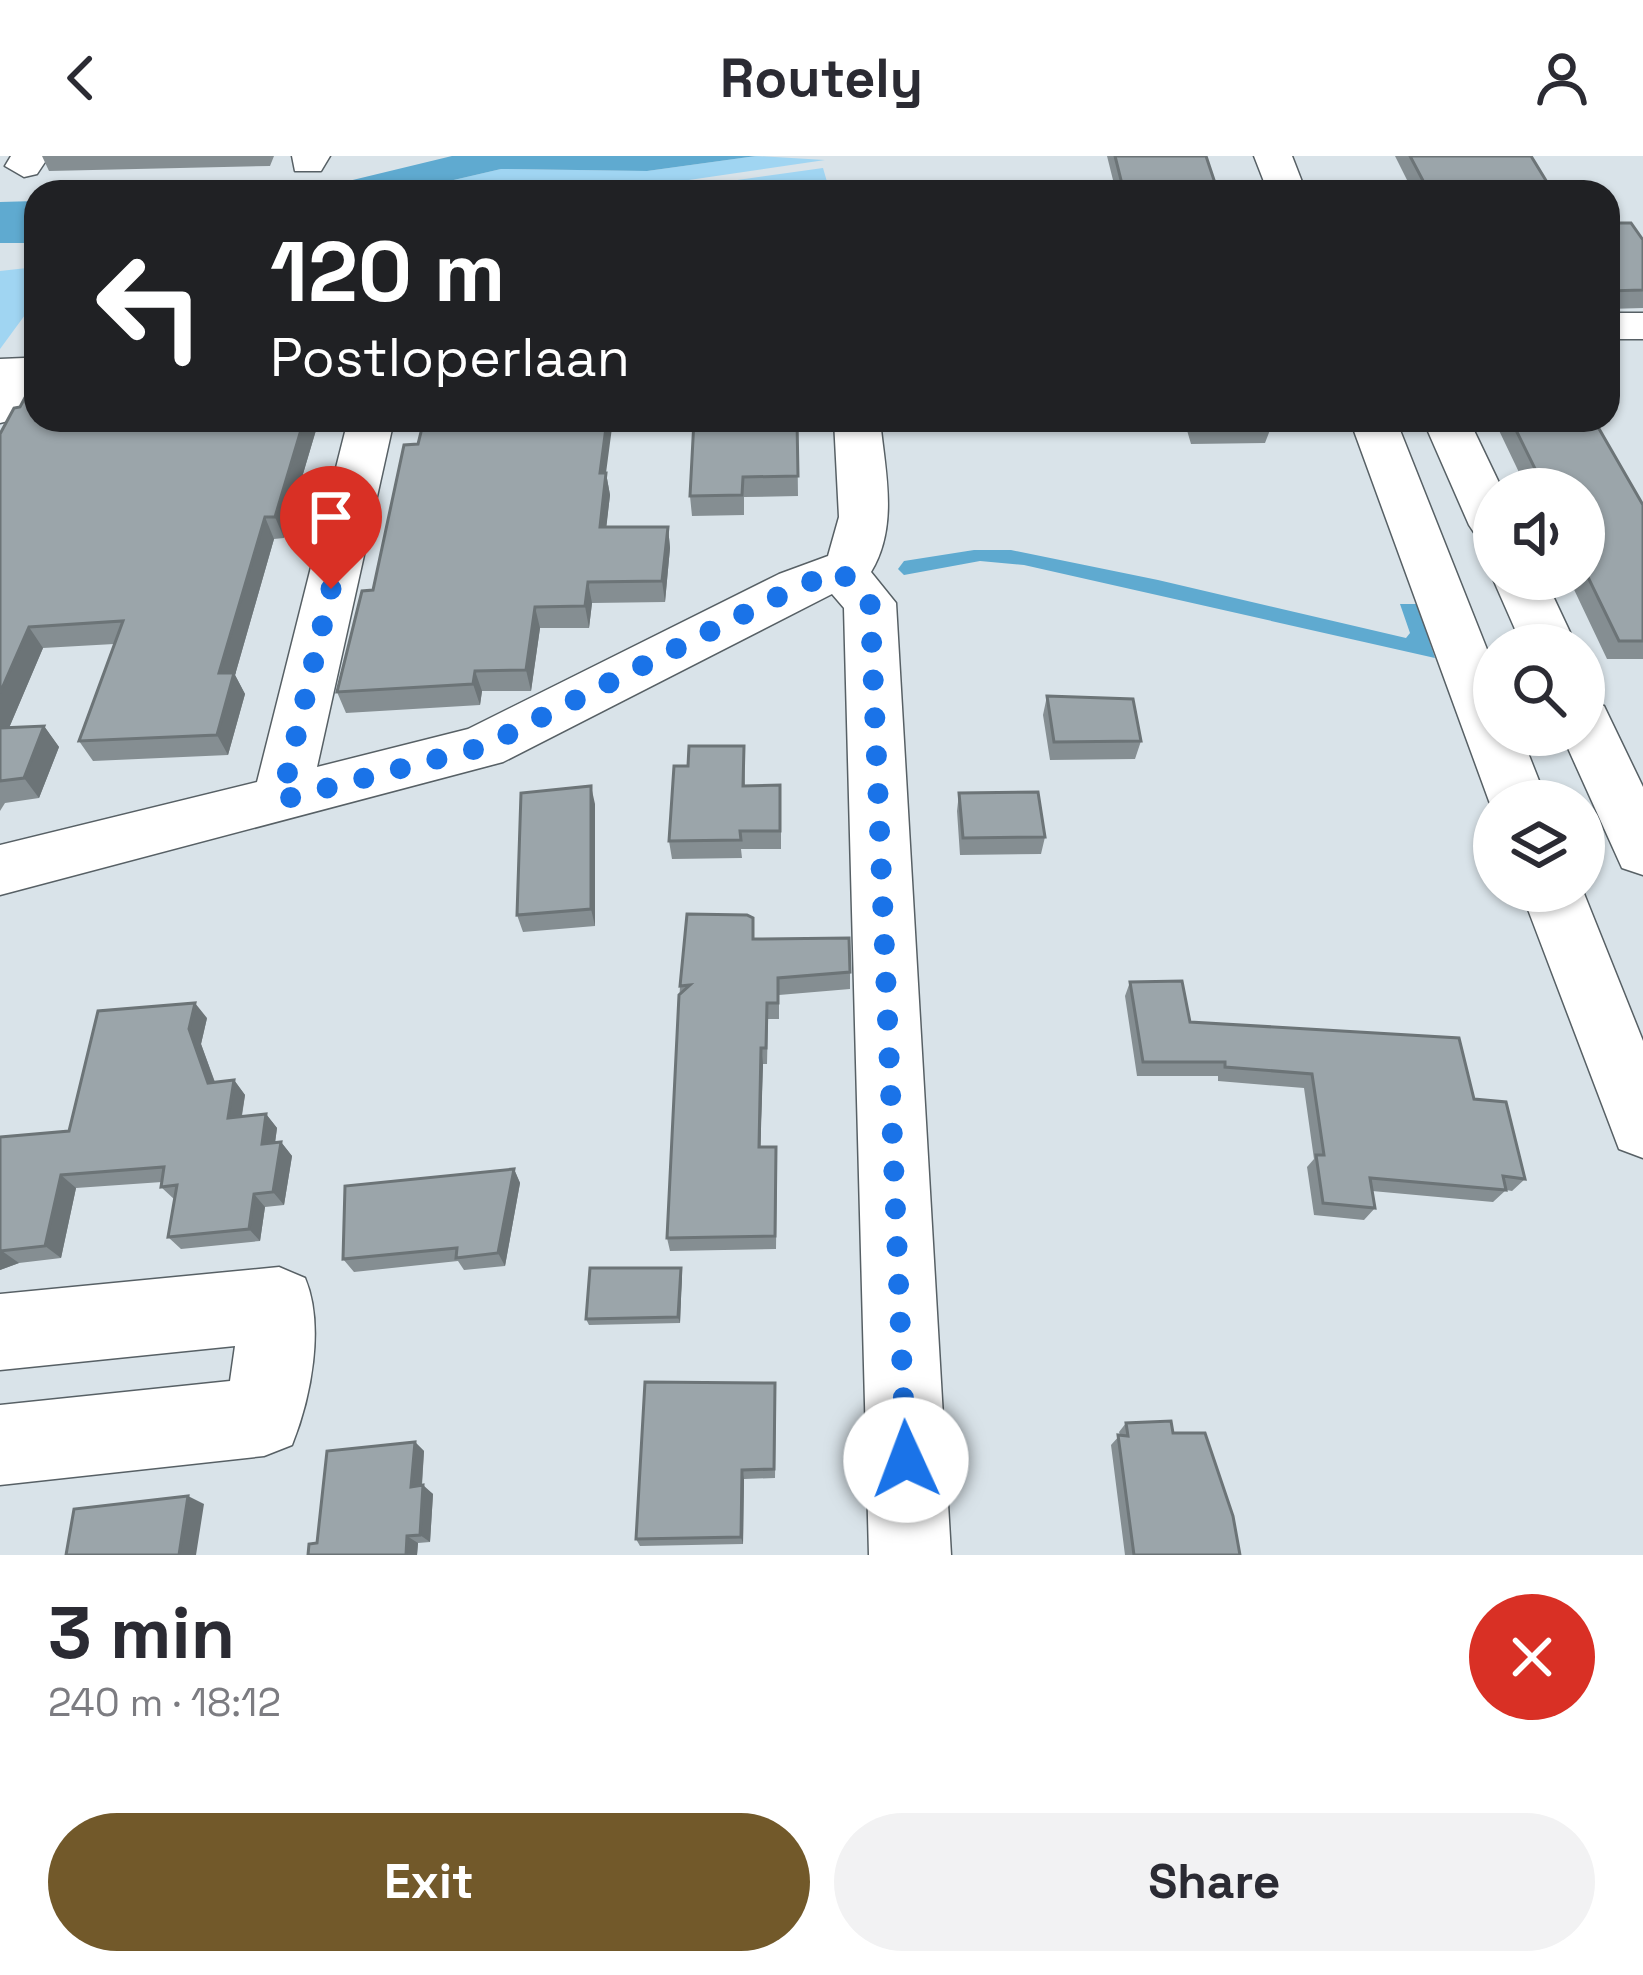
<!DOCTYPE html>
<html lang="en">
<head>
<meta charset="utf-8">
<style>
	:root { --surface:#fff; --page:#f2f2f3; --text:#2b2b33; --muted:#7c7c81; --accent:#72592a }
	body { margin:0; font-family:"Space Grotesk",sans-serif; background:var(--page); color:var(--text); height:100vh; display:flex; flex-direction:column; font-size:45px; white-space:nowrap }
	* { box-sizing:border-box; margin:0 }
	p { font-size:39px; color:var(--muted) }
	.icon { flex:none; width:66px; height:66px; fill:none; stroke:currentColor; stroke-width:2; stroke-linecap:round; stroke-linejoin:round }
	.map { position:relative; height:1399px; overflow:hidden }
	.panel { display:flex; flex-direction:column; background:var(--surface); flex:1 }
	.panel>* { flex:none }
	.banner { position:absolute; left:24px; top:24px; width:1596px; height:252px; border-radius:36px; box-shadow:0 3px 9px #0004; background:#202124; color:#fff; overflow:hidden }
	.fabs { position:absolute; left:1473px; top:312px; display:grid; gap:24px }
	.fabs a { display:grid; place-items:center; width:132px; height:132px; border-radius:50%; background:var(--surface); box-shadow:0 3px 9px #0004; font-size:60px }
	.pin { position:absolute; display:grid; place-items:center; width:102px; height:102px; color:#fff; margin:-123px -51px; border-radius:50% 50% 50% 0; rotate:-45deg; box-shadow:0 0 12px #0007 }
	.pin .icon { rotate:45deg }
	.me { position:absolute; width:132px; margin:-66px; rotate:358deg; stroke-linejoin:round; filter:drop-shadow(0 0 9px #0008) }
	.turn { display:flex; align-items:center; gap:42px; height:252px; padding:0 48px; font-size:54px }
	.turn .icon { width:156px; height:156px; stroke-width:2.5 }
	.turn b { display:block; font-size:84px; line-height:102px }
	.round { display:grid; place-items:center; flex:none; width:126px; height:126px; border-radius:63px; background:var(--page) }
	.head { display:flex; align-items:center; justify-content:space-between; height:204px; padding:0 48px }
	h1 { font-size:72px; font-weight:600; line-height:90px }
	.action { display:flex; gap:24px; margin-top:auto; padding:24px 48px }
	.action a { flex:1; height:138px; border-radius:72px; background:var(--accent); color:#fff; font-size:48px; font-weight:600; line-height:138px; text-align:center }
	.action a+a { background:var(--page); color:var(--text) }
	header { display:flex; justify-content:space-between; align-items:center; height:156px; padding:0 48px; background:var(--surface); font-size:54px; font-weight:600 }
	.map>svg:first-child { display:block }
</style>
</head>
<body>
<header><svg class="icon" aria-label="back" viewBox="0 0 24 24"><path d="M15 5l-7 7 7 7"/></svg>Routely<svg class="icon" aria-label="person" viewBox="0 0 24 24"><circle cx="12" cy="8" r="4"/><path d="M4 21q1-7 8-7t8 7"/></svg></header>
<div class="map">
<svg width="1643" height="1399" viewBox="0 0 1643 1399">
	<rect width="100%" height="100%" fill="#d9e3e9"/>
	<path fill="#a0d5f2" d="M756 0 825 4 607 36H402L501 13 647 15Z
		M823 12 830 36 671 35 673 33Z
		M36 111V144L0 193V115Z"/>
	<path fill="#5faad0" d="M452 0H756L647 15 501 13 402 36H303Z
		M36 45V87H0V46Z
		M974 394H1011L1158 424 1406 482 1410 477 1400 448H1417L1435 502 1024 409 980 405 904 419 898 413 904 405Z"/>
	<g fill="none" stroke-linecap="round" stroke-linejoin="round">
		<g stroke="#576065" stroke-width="3">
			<path id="street" d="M11 0H49L37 18 24 21 5 10Z
				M292 0H330L321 15H295Z
				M1254 0H1292L1306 36H1268Z
				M1608 157H1643V183H1608Z
				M24 202 36 205V231L16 263 0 267V203Z
				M348 264H394L317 611 468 573 779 418 828 400 839 361 834 264H880C885 315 899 370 871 416L896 447 951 1399H869L844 452 832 438 503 606 0 739V689L257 626Z
				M1350 264H1396L1494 511V579H1521L1547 645H1494V655L1489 645Z
				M1423 264H1469L1502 333H1494V385L1477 381 1469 369Z
				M1493 423H1545L1576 489H1522Z
				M1584 544 1604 550 1643 631V719L1622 712 1562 579H1584Z
				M1521 735H1583L1643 885V1002L1619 993Z
				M279 1111 305 1122C325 1169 311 1242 292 1289L264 1300 0 1329V1249L230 1225 235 1190 0 1214V1138Z"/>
		</g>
		<use href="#street" fill="#fff" fill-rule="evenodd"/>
	</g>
	<path fill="#858e92" d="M42 0H274L270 10 49 15Z
		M1107 0H1206L1218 36H1116Z
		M1395 0H1531L1553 36H1413Z
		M1608 67 1643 84V152L1608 153Z
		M319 264 284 382 274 383 235 519 245 538 228 599 93 605 79 585 114 488 43 492 9 572 44 570 59 591 39 642 5 647 0 655V278Z
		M797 264 798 340 744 341V359L692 360 690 340Z
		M1184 264H1287L1283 274H1270L1265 287 1191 288Z
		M1494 264H1594L1643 349V503H1607L1569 423H1584V333H1527Z
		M418 288 606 317 610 339 606 371H668L670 392 665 446 592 447 589 472H540L531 535H482L480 549 346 557 337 536 373 434Z
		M1047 540 1141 585 1135 603 1050 604 1043 559Z
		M744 590 745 630 781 648V693H741L742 702 672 703 669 685 688 610Z
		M959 637 1045 681 1041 698 960 699 957 655Z
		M595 648V770L523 776 517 759Z
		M754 783 850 816V833L779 839V863H768L767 908H763L760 991 777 1006 776 1093 670 1095 667 1082 680 830Z
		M1130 826 1190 866 1474 943 1525 1023 1512 1035 1506 1034 1493 1046 1372 1035 1375 1052 1364 1064 1314 1059 1307 1011 1314 1003 1304 932 1218 925V920H1137L1125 840Z
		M207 862 201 888 215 926 234 924 245 939 242 960 266 958 277 972 275 987 281 986 292 1000 284 1049 265 1051 260 1085 181 1093 168 1081 175 1044 161 1031 162 1026 76 1032 61 1102 19 1107 0 1114V981L69 975Z
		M514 1013 520 1027 505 1110 464 1114 458 1105 354 1116 343 1103Z
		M682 1118 680 1167 589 1169 586 1163Z
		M776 1237 775 1322 744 1323 743 1388 640 1390 636 1383Z
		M1126 1267 1173 1277 1240 1399H1125L1111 1289 1120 1279 1119 1276Z
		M415 1286 424 1295 422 1330 433 1338 430 1386 418 1387 417 1399H308L317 1387Z"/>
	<path fill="#6c7477" d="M304 264H319L284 382 275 361Z
		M607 264H613L606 317 610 339 604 392 600 371V317Z
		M265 361 274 383 235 519 245 538 228 599 217 579 219 517Z
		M668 371 670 392 665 446 662 425Z
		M588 426 592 447 589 472 585 450Z
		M535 451 540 472 531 535 526 514Z
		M29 471 43 492 0 593V537Z
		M475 515 482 535 480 549 473 528Z
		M44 570 59 591 39 642 24 622Z
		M591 630 595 648V770L591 753Z
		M195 847 207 862 201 888 220 941 208 927 189 873Z
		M761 892 763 908 760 1005 759 991Z
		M234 924 245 939 239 975 228 962Z
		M266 958 277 972 273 1001 262 988Z
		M281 986 292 1000 284 1049 273 1036Z
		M514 1013 520 1027 505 1110 498 1097Z
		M61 1019 76 1032 61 1102 45 1090Z
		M254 1038 265 1051 260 1085 249 1073Z
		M0 1095H2L19 1107 0 1114Z
		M681 1112 682 1118 680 1167 678 1161Z
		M415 1286 424 1295 421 1339 411 1331Z
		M742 1314 744 1323 743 1388 741 1381Z
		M423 1329 433 1338 430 1386 420 1379Z
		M188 1340 204 1348 196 1399H179Z
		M407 1380 418 1387 417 1399H406Z"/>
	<path fill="#9ba5aa" stroke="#6c7477" stroke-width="3" d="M1115 0H1206L1218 36H1124Z
		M1410 0H1531L1553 36H1429Z
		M1608 67H1631L1643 84V134L1608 135Z
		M36 221V264H304L275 361H265L219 517H234L217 579 79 585 123 465 29 471 0 537V278L14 252 20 251Z
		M424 264H607L600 317H606L600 371H668L662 425 588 426 585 450 535 451 526 514 475 515 473 528 337 536 362 435 373 434 404 289 418 288Z
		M694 264H797L798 320 743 321 742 339 690 340Z
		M1194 264H1270L1271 269H1196Z
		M1511 264H1594L1643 349V485H1619L1584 413V333H1545Z
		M1047 540 1133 543 1141 585 1054 586Z
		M44 570 24 622 0 625V572Z
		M689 590H744L743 630 780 629V675H740L741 684 669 685 674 610H688Z
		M591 630V753L517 759 521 637Z
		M1038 636 1045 681 963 682 959 637Z
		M687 758 747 759 753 762V783L849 782 850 816 778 822V847H767L766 892H761L759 991H776L775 1080 667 1082 679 839 690 829 680 830Z
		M1182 825 1190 866 1459 882 1474 943 1506 946 1525 1023 1503 1020 1506 1034 1370 1022 1375 1052 1323 1047 1316 999H1324L1312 918 1225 911V906H1143L1130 826Z
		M195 847 189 873 208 927 234 924 228 962 266 958 262 988 281 986 273 1036 254 1038 249 1073 168 1081 177 1029 161 1031 164 1011 61 1019 45 1090 0 1095V981L69 975 98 855Z
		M514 1013 498 1097 456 1102 457 1092 343 1103 345 1030Z
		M590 1112H681L678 1161 586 1163Z
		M645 1226 775 1227 774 1313 742 1314 741 1381 636 1383Z
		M1171 1265 1173 1277H1205L1233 1360 1240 1399H1134L1118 1279 1128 1280 1126 1267Z
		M415 1286 411 1331 423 1329 420 1379 407 1380 406 1399H308L309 1388 317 1387 327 1295Z
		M188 1340 179 1399H66L74 1353Z"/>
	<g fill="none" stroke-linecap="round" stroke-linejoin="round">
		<path stroke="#1a73e8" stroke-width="21" stroke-dasharray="0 37.8" d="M331 433 281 644 483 591 797 431 840 415 870 447 906 1304"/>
	</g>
</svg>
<div class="fabs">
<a><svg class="icon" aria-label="sound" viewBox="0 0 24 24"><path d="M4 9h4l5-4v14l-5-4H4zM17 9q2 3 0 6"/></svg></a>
<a><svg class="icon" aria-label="search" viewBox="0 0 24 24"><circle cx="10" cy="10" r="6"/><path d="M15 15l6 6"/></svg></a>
<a><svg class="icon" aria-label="layers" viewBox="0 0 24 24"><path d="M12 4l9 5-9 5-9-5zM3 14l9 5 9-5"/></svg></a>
</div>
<div class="pin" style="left:331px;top:433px;background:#d93025"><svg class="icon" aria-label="arrive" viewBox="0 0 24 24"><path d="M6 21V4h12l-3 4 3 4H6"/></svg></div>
<svg class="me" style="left:906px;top:1304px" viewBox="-20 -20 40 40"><circle r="19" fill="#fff"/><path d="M0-13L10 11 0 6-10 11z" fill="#1a73e8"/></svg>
<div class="banner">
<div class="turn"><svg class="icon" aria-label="left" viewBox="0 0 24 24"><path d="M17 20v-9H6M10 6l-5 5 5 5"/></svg><div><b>120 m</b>Postloperlaan</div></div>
</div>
</div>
<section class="panel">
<div class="head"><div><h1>3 min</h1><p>240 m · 18:12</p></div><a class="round" style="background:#d93025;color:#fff"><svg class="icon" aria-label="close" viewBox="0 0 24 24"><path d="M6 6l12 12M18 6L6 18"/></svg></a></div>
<div class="action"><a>Exit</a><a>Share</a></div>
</section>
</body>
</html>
